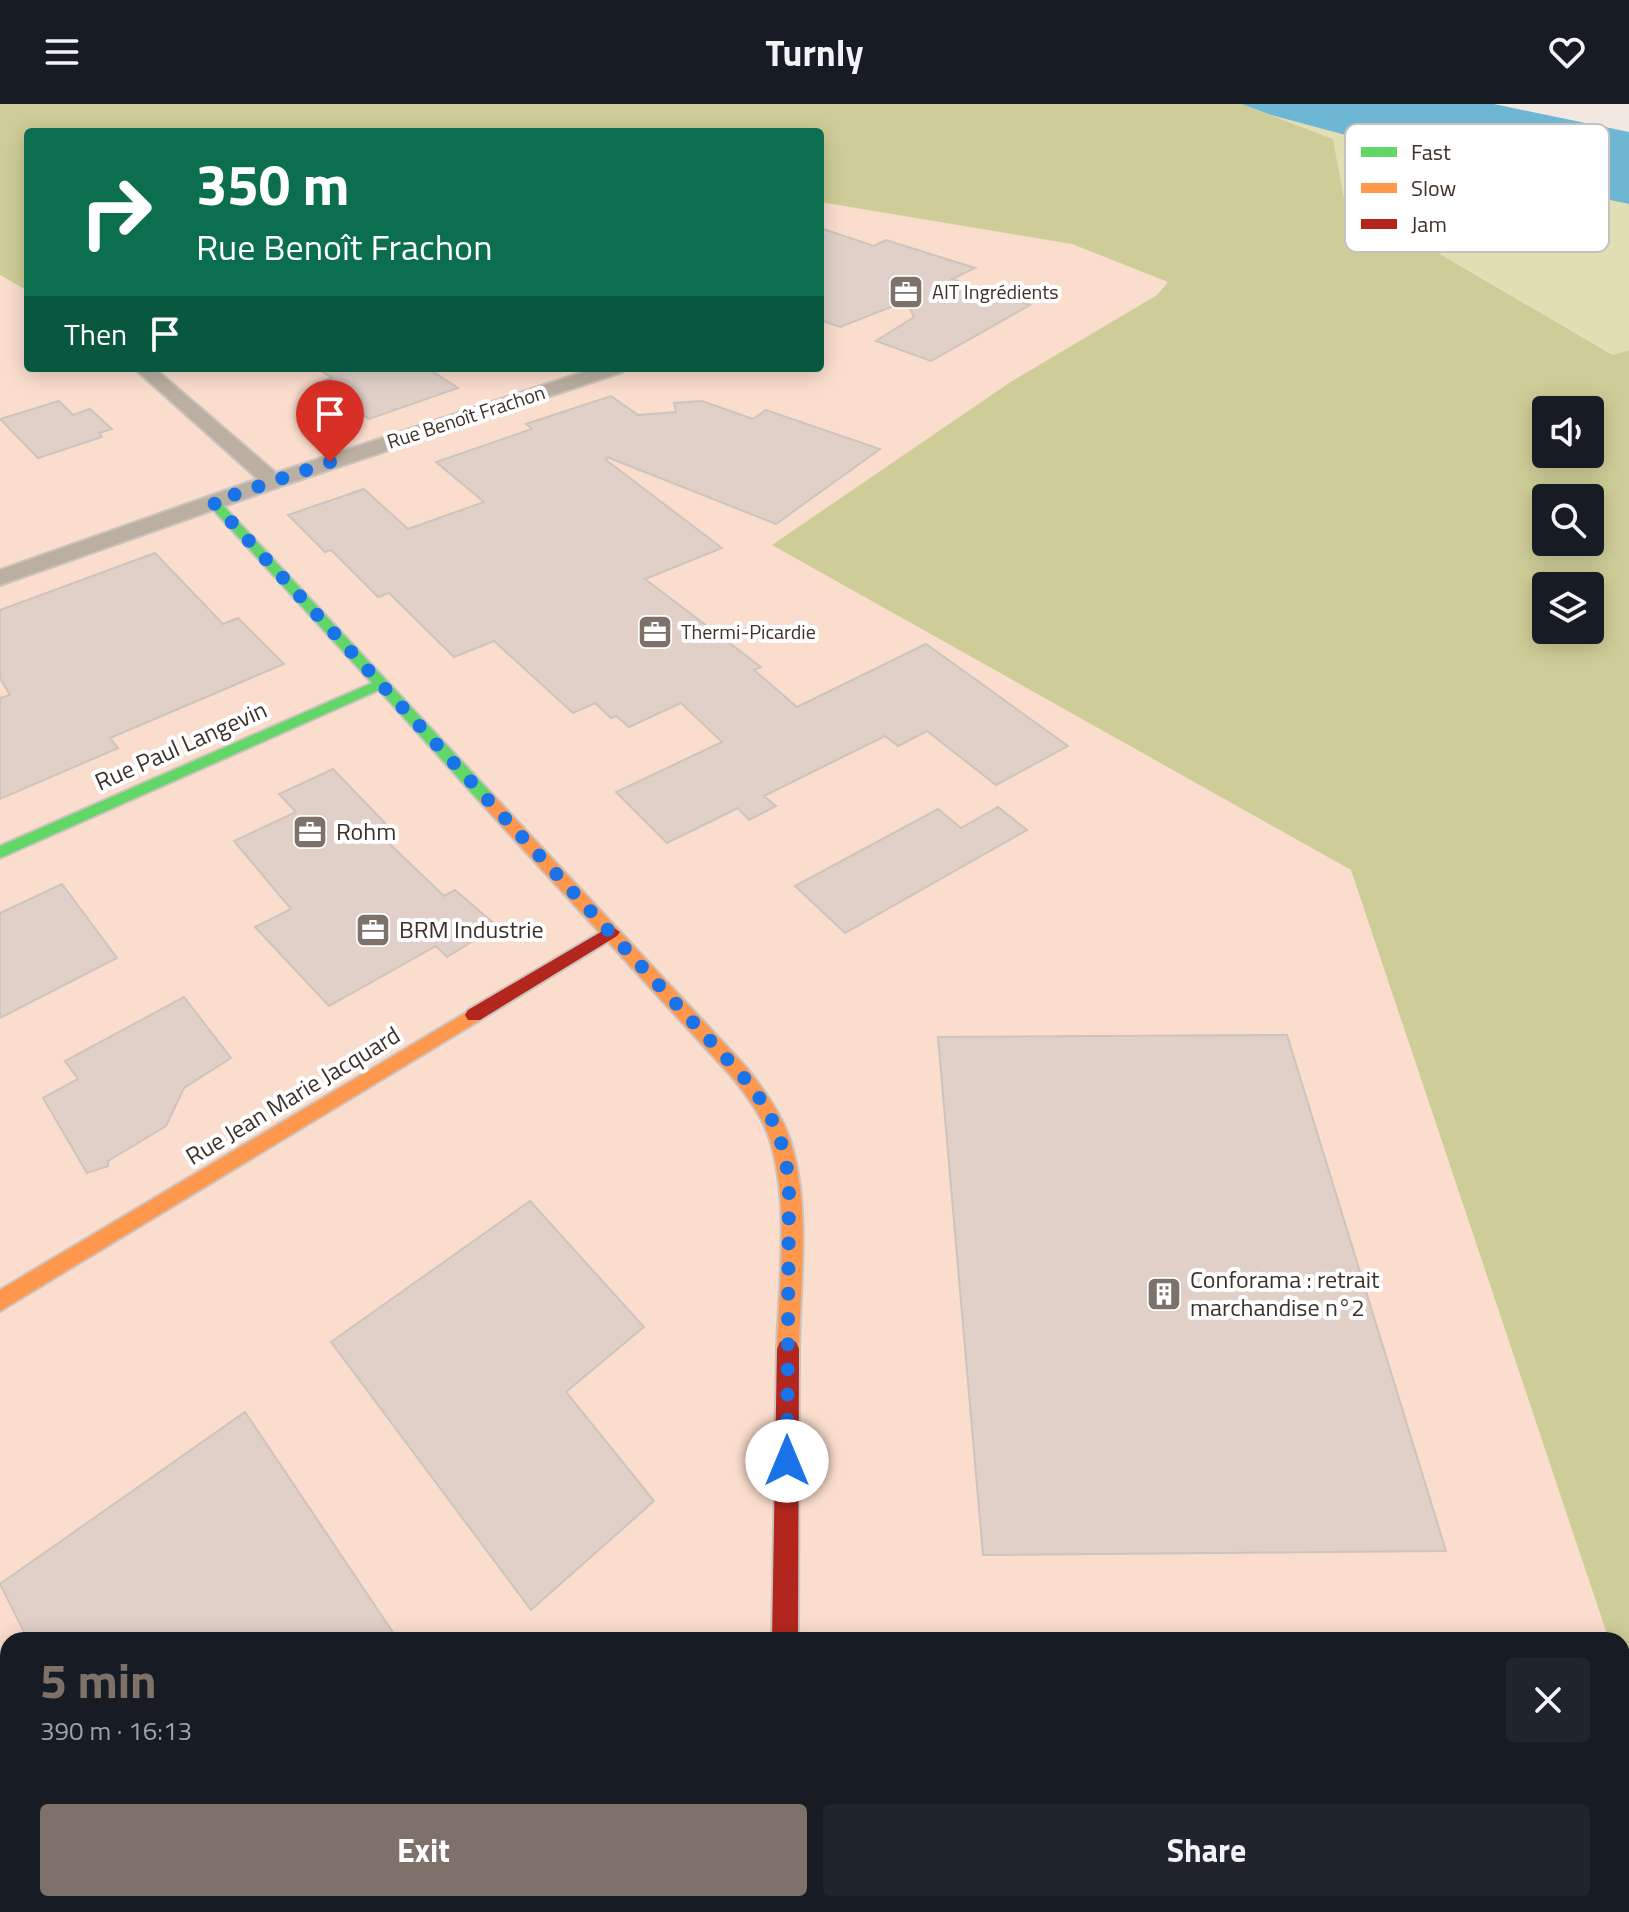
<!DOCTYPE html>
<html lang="en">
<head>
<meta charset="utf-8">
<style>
	:root { --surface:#171b24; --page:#20242c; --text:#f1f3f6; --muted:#9ea1a6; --accent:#7d7169 }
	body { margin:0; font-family:"Titillium Web",sans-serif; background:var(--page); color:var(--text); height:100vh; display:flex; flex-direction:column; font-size:30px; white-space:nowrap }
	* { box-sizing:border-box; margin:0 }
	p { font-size:26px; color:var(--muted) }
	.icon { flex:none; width:44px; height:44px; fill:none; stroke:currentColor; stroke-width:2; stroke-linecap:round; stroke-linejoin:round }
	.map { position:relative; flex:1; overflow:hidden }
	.panel { position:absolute; left:0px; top:1528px; width:1630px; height:280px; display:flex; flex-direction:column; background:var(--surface); border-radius:24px 24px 0 0; box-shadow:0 4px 20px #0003 }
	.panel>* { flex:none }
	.banner { position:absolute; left:24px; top:24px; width:800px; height:244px; border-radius:8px; box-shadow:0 4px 20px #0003; background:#0b6e4f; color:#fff; overflow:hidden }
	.fabs { position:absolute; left:1532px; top:292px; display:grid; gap:16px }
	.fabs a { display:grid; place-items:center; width:72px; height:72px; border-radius:8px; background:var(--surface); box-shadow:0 4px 20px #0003; font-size:40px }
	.pin { position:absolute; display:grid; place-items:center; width:68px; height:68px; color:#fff; margin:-82px -34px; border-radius:50% 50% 50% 0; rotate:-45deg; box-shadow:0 0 8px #0007 }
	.pin .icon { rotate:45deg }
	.me { position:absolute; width:88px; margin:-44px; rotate:0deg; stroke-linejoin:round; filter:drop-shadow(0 0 6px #0008) }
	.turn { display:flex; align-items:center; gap:28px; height:168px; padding:0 40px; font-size:36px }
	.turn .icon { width:104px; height:104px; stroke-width:2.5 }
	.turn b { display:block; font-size:56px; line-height:68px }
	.then { display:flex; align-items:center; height:76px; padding:0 40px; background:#0003; gap:16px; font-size:30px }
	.round { display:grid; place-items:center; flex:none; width:84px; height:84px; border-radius:8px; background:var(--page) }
	.head { display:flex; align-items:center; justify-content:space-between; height:136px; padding:0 40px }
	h1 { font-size:48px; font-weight:700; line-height:60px; color:var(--accent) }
	.action { display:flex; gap:16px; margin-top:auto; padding:16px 40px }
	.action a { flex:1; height:92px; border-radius:8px; background:var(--accent); color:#fff; font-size:32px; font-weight:700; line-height:92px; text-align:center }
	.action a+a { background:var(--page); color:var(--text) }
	header { display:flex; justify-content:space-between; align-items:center; height:104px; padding:0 40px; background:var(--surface); font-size:36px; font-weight:700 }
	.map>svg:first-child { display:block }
</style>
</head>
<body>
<header><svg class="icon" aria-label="menu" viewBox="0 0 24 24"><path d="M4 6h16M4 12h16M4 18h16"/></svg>Turnly<svg class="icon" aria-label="heart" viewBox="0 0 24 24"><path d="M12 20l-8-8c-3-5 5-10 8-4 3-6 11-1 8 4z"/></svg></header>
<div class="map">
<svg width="1629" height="1808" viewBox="0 0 1629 1808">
	<rect width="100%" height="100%" fill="#f3e7e1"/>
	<path fill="#faddcd" d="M820 98 1072 140 1168 178 1157 191 1012 277 773 441 1351 766 1609 1536H8V1800H1622V1574L1629 1595V1808H0V171L28 187V264H820Z"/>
	<path fill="#e0deb2" d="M1271 11 1629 100V246L1614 251 1344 94 1333 35Z"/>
	<path fill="#cfcd97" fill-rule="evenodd" d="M0 0H1241L1333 35 1344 94 1613 251 1629 246V1595L1622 1574V1536H1609L1351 766 772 441 1012 277 1157 191 1168 178 1072 140 820 98V28H28V187L0 171ZM1546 306H1590V350H1546ZM1546 394H1590V438H1546ZM1546 482H1590V526H1546Z"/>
	<path fill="#6db7d4" d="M1241 0H1494L1629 28V100L1503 73 1271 11Z"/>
	<path fill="#e0d0c8" stroke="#cfc3bd" stroke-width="2" d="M820 124 874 142 886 136 975 164 952 175 1030 201 931 257 876 237 914 213 906 197 840 223 820 216Z
		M317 264H427L458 284 369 315 317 279 332 274Z
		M611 292 638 311 676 308 674 299 702 297 753 315 766 306 880 345 776 420 607 353 606 356 722 444 645 475 761 563 754 566 797 603 926 540 1068 642 996 681 927 627 898 642 885 632 764 692 776 702 749 716 738 704 667 739 616 688 722 638 681 599 629 623 616 612 611 614 595 599 573 609 494 537 454 553 389 489 378 493 331 446 325 448 288 411 364 385 408 425 484 398 436 358 532 325 526 320Z
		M59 297 73 311 90 305 112 325 99 329 102 333 38 354 0 315Z
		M155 449 223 520 238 514 284 560 110 634 118 644 0 695V594L10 591 0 574V506Z
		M333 665 385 719 374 725 444 792 455 786 497 822 447 853 436 842 329 902 255 823 291 805 234 737 296 708 279 690Z
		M998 703 1027 726 845 829 795 782 938 705 961 724Z
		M62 780 117 854 0 914V809Z
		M184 893 231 954 184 984 166 1022 108 1057V1062L87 1069 43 994 78 975 65 957Z
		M1287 931 1446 1447 983 1451 938 933Z
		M530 1097 644 1223 566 1288 654 1397 531 1506 331 1238Z
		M245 1308 398 1536H28L0 1480Z"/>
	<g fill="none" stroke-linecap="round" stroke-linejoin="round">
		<g stroke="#cdc3be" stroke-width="4">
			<path id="street" d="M134 264H154L276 369 596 264H624L622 268 281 382 0 481V466L258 375Z
				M758 1800H808L807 1808H757Z"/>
		</g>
		<g stroke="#cdc3be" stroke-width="4">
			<path id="fast" d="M209 395H217L493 691 495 695 493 699H481L379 586 0 754V742L372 579 209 401Z"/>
		</g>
		<g stroke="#cdc3be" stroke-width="4">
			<path id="slow" d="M487 690 493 691 746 963C763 985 781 1009 790 1036 811 1102 800 1177 799 1245L796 1252 788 1255 780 1252 777 1245C779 1177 790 1102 770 1036 763 1013 747 992 732 973L481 699 479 695Z
				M474 904 480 906 483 911 480 916 0 1207V1186Z"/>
		</g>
		<g stroke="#cdc3be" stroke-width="4">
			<path id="jam" d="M611 822 620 828 617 832 480 916H468L465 911 468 906Z
				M788 1235 796 1238 799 1245 798 1536H772L777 1245 780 1238Z"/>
		</g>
		<use href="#street" fill="#baafa0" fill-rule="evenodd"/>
		<use href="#fast" fill="#63d668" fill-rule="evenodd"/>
		<use href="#slow" fill="#ff974d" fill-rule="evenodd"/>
		<use href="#jam" fill="#b3261e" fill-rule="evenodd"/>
	</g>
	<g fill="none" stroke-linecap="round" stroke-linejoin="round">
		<path stroke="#1a73e8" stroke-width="14" stroke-dasharray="0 25.2" d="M330 358 213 398 739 968C771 1004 787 1039 789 1087L787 1357"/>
	</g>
	<defs>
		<g id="office-square" transform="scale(1.8)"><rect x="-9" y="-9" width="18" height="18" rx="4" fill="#7d7169" stroke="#fff"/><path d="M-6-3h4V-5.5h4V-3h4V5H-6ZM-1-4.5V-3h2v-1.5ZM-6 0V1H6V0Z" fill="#fff"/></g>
		<g id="building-square" transform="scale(1.8)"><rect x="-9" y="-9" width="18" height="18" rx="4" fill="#7d7169" stroke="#fff"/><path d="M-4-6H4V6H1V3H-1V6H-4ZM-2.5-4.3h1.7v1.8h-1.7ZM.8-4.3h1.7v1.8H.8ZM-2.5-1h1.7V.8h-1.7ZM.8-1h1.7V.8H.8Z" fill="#fff"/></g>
	</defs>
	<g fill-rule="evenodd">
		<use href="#office-square" x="906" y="188"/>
		<use href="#office-square" x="655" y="528"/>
		<use href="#office-square" x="310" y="728"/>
		<use href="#office-square" x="373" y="826"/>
		<use href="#building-square" x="1164" y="1190"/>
	</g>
	<g text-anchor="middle" stroke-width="8" stroke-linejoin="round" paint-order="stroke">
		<g font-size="20" fill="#3e3129" stroke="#fff" text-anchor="start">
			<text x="932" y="195">AIT Ingrédients</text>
			<text x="681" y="535">Thermi-Picardie</text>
		</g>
		<g font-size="20" fill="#3e3129" stroke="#fff">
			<text transform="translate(466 313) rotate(-18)" y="7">Rue Benoît Frachon</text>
		</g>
		<g font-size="24" fill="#3e3129" stroke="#fff">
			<text transform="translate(181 642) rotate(-24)" y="8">Rue Paul Langevin</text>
			<text transform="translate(293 992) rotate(-31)" y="8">Rue Jean Marie Jacquard</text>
		</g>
		<g font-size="24" fill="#3e3129" stroke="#fff" text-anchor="start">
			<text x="336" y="736">Rohm</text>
			<text x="399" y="834">BRM Industrie</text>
			<text x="1190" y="1184">Conforama : retrait<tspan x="1190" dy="28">marchandise n°2</tspan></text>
		</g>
	</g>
	<rect x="1345" y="20" width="264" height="128" rx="12" fill="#fff" stroke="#c5c1bf" stroke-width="2"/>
	<rect x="1361" y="43" width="36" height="10" fill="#63d668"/>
	<rect x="1361" y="79" width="36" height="10" fill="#ff974d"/>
	<rect x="1361" y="115" width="36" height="10" fill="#b3261e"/>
	<g font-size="22" fill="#3e3129">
		<text x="1411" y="56">Fast</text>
		<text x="1411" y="92">Slow</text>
		<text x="1411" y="128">Jam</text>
	</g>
</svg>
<div class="fabs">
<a><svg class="icon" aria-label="sound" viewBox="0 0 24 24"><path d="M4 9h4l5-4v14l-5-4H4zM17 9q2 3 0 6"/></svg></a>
<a><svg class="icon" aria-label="search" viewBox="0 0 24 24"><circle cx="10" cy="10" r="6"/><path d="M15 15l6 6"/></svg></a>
<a><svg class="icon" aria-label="layers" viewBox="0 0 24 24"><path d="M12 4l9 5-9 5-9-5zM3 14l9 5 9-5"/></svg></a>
</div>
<div class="pin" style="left:330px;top:358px;background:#d93025"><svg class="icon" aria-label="arrive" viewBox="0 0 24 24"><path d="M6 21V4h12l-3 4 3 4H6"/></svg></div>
<svg class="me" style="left:787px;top:1357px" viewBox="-20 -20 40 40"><circle r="19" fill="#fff"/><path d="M0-13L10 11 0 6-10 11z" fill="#1a73e8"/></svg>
<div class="banner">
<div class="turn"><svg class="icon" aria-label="right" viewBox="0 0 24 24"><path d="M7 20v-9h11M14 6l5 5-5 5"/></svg><div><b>350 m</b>Rue Benoît Frachon</div></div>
<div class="then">Then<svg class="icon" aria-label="arrive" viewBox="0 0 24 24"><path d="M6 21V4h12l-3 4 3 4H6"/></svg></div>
</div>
<section class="panel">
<div class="head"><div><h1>5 min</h1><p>390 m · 16:13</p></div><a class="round"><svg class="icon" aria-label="close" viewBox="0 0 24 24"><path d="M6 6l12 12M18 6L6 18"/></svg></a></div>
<div class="action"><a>Exit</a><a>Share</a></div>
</section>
</div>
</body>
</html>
